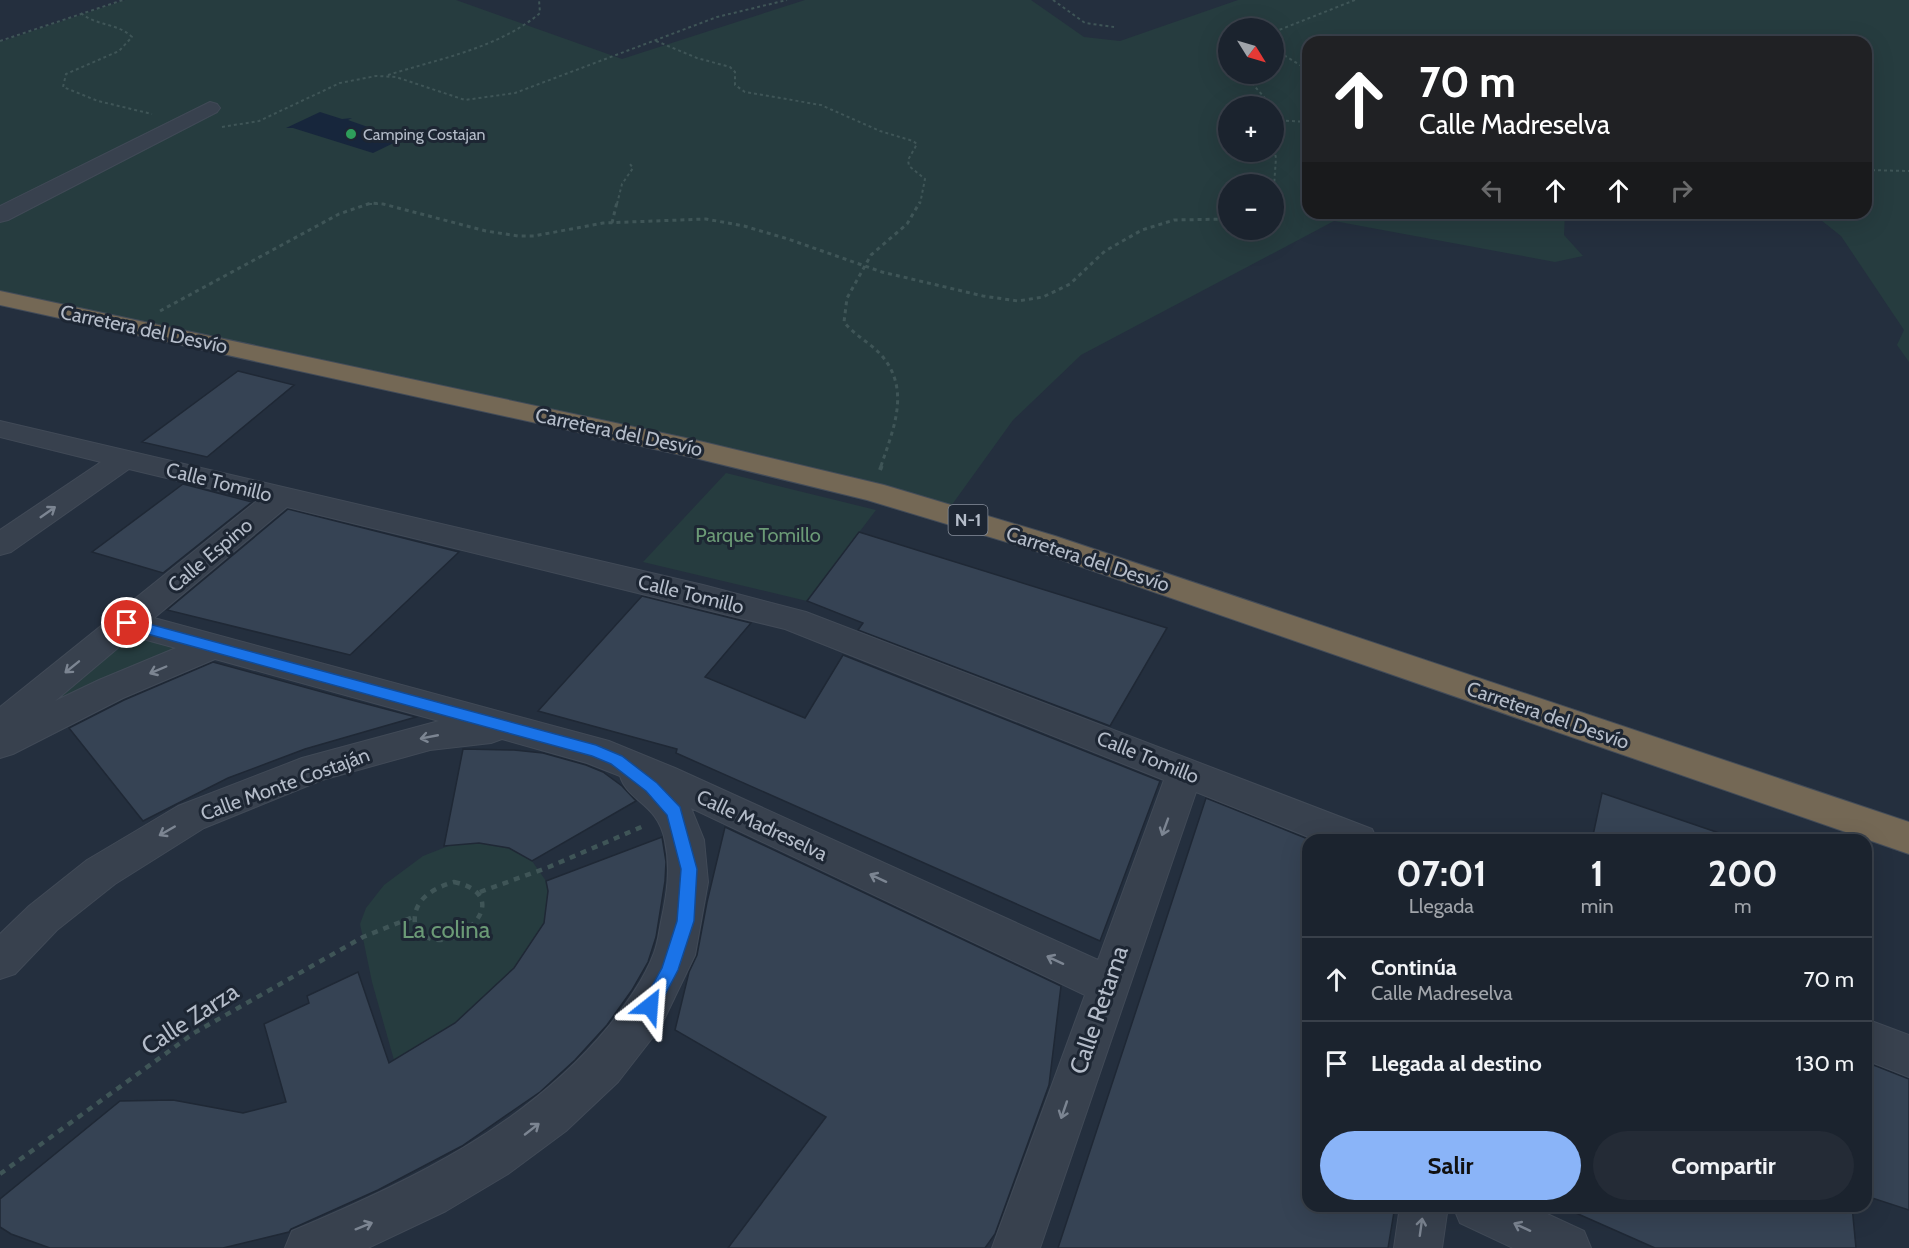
<!DOCTYPE html>
<html lang="es">
<head>
<meta charset="utf-8">
<style>
	:root { --surface:#1b232e; --page:#242b36; --text:#f1f3f6; --muted:#a0a4aa; --line:#39404a; --accent:#8ab4f8 }
	body { margin:0; font-family:Cabin,sans-serif; background:var(--page); color:var(--text); height:100vh; display:flex; flex-direction:column; font-size:22px; white-space:nowrap }
	* { box-sizing:border-box; margin:0 }
	p { font-size:20px; color:var(--muted) }
	.icon { flex:none; width:33px; height:33px; fill:none; stroke:currentColor; stroke-width:2; stroke-linecap:round; stroke-linejoin:round }
	.map { position:relative; flex:1; overflow:hidden }
	.sheet { position:absolute; left:1302px; top:834px; width:570px; height:378px; display:flex; flex-direction:column; background:var(--surface); border-radius:18px; box-shadow:0 6px 24px #0002,0 0 0 2px var(--line) }
	.sheet>* { flex:none }
	.hud { position:absolute; left:1302px; top:36px; width:570px; height:183px; border-radius:18px; box-shadow:0 6px 24px #0002,0 0 0 2px var(--line); background:#202124; color:#fff; overflow:hidden }
	.needle { width:39px; rotate:127deg }
	.controls { position:absolute; left:1218px; top:18px; display:grid; gap:12px }
	.controls a { display:grid; place-items:center; width:66px; height:66px; border-radius:50%; background:var(--surface); box-shadow:0 6px 24px #0002,0 0 0 2px var(--line); font-size:30px }
	.pin { position:absolute; display:grid; place-items:center; width:51px; height:51px; color:#fff; margin:-26px; border:3px solid #fff; border-radius:50%; box-shadow:0 2px 6px #0007 }
	.me { position:absolute; width:66px; margin:-33px; rotate:28deg; stroke-linejoin:round; filter:drop-shadow(0 0 4px #0008) }
	.turn { display:flex; align-items:center; gap:21px; height:126px; padding:0 18px; font-size:27px }
	.turn .icon { width:78px; height:78px; stroke-width:2.5 }
	.turn b { display:block; font-size:42px; line-height:51px }
	.lanes { display:flex; align-items:center; height:57px; padding:0 18px; background:#0003; justify-content:center; gap:30px; direction:ltr }
	.lanes .off { opacity:.35 }
	.eta { display:flex; justify-content:space-evenly; align-items:center; height:102px; text-align:center }
	.eta b { font-size:36px; font-weight:700; line-height:42px }
	.cta { display:flex; gap:12px; margin-top:auto; padding:12px 18px }
	.cta a { flex:1; height:69px; border-radius:36px; background:var(--accent); color:#111; font-size:24px; font-weight:700; line-height:69px; text-align:center }
	.cta a+a { background:var(--page); color:var(--text) }
	ul { padding:0; list-style:none }
	li { display:flex; align-items:center; gap:18px; height:84px; padding:0 18px; border-top:2px solid var(--line) }
	li div { flex:1 }
	li b { display:block; font-size:22px }
	li em { font-style:normal }
	.map>svg:first-child { display:block }
</style>
</head>
<body>
<div class="map">
<svg width="1909" height="1248" viewBox="0 0 1909 1248">
	<rect width="100%" height="100%" fill="#242f3e"/>
	<path fill="#263c3f" fill-rule="evenodd" d="M125 0H456L622 59 805 0H1031L1084 37 1120 41 1238 0H1909V362L1897 345 1904 330 1841 236 1812 213H1866V42H1308V213H1565L1564 235 1583 256 1555 262 1334 221 1081 355 1013 420 946 513 0 294V42ZM1228 28H1274V74H1228ZM1228 106H1274V152H1228ZM1228 184H1274V230H1228Z
		M726 473 876 510 807 601 643 562Z
		M133 634 179 646 178 652 58 708 49 698Z
		M479 843 509 848 532 861 546 881 548 891 544 923 514 968 455 1023 394 1060 372 982 360 924 366 908 384 885 423 856 451 845Z"/>
	<path fill="#17263c" d="M320 112 342 119 352 118 348 120 402 139 373 153 293 128H286Z"/>
	<path fill="#364354" stroke="#1f2835" stroke-width="1.5" d="M238 371 294 385 207 457 142 442Z
		M183 484 252 502 163 573 92 552Z
		M288 509 427 544 459 552 350 655 167 610Z
		M859 532 1167 628 1110 726 858 630 863 623 807 601Z
		M642 596 751 623 705 677 805 718 843 655 1160 781 1100 941 676 753 677 749 538 711Z
		M213 662 344 698 416 717 305 749 228 778 143 821 69 728 124 700Z
		M463 749 514 750 543 753 586 765 603 772 622 786 636 801 532 861 509 848 479 843 444 846Z
		M1602 793 1728 836 1727 840H1592Z
		M1206 798 1308 839V1206H1395L1388 1248H1058Z
		M725 827 1061 986 1049 1085 995 1234 985 1248H728L826 1117 675 1030 689 972 697 955 707 902Z
		M662 837 666 862 665 881 656 937 648 962 632 990 607 1025 575 1060 540 1092 462 1146 378 1190 291 1229 289 1232 223 1248H50L11 1234 0 1227V1199L120 1101 173 1100 243 1113 286 1102 264 1024 309 1003 307 996 358 972 389 1063 455 1023 514 968 544 923 548 891 546 881Z
		M1866 1062 1909 1079V1210L1866 1196Z
		M1560 1206H1852L1856 1248H1655Z"/>
	<g fill="none" stroke-linecap="round" stroke-linejoin="round">
		<g stroke="#414a57" stroke-width="2">
			<path id="minor" d="M210 102 217 104 220 108 217 112 8 220 0 222V206Z
				M0 421 703 585 806 612 1372 829 1377 840H1316L1196 792 1040 1248H992L1085 995 691 808 704 840 708 882 695 955 660 1028 618 1082 566 1131 508 1174 446 1211 368 1248H285L292 1231C409 1182 527 1126 609 1026 626 1004 644 980 654 953 658 943 659 932 661 922 667 894 671 869 665 841 658 803 628 802 620 776L587 763 502 739 491 743 430 750 322 780 204 828 115 884 57 930 15 974 0 979V934L29 906 87 860 178 806 302 758 439 721 215 659 123 698 13 754 0 758V707L258 500 129 469 11 552 0 555V530L101 462 0 437ZM287 507 785 629 1164 780 1098 960 675 768 609 741 154 618ZM132 636 176 648 99 680 55 701Z
				M1866 1019 1909 1035V1077L1866 1060Z
				M1400 1206H1448L1442 1248H1394Z
				M1453 1206H1530L1584 1231 1591 1248H1513L1460 1223Z"/>
		</g>
		<g stroke="#434c59" stroke-width="2">
			<path id="highway" d="M0 291 695 440 884 485 1055 536 1909 822V854L1033 550 867 500 695 458 0 305Z"/>
		</g>
		<path stroke="#3f5557" stroke-width="2" stroke-dasharray="3 3" stroke-linecap="butt" d="M1053 0 1085 23 1114 27
			M81 13C96 26 118 23 132 37L119 51 66 74 63 87 98 101 152 114
			M1274 32 1355 0
			M0 41 123 0
			M656 41 697 58 730 67 735 72V85L745 92 821 105 880 131 913 141 917 144 908 160 909 166 925 179 920 204
			M1274 49 1308 70
			M1228 50 1226 55 1228 59
			M1244 74 1264 97 1268 106
			M388 75C438 59 499 48 540 13L539 0
			M1274 120 1308 122
			M222 127 259 121 340 83 376 76 396 77 465 100 515 93 717 17 787 0
			M1274 149 1276 158 1274 186
			M1866 170 1909 171
			M369 204H378
			M617 204 622 184 633 168 630 164"/>
		<path stroke="#3f5557" stroke-width="3" stroke-dasharray="4 4" stroke-linecap="butt" d="M612 223 617 202
			M160 311 339 214 371 203 383 204 486 231 518 236H534L603 223 706 219 744 226 788 239 882 272 983 296 1018 301 1043 297 1070 284 1105 251 1142 230 1174 220 1228 219
			M881 466C893 430 911 390 882 356 871 343 855 336 844 322L847 298 871 255 907 224 920 202"/>
		<path stroke="#3f5557" stroke-width="4" stroke-dasharray="4.5 4.5" stroke-linecap="butt" d="M880 470 882 465"/>
		<path stroke="#3f5557" stroke-width="4.5" stroke-dasharray="6 6" stroke-linecap="butt" d="M454 882C528 898 436 972 415 924 412 900 433 888 454 882Z
			M480 892 549 867 646 825
			M0 1174 194 1033 363 937 413 917"/>
		<use href="#minor" fill="#38414e" fill-rule="evenodd"/>
		<use href="#highway" fill="#746855" fill-rule="evenodd"/>
	</g>
	<defs><path id="oneway-shaft" d="M-6 0H5M1.5-3L5.5 0L1.5 3" fill="none" stroke-width="1.6" stroke-linecap="round" stroke-linejoin="round" transform="scale(1.5)"/></defs>
	<g stroke="#7c8592">
		<use href="#oneway-shaft" transform="translate(48 512) rotate(-35)"/>
		<use href="#oneway-shaft" transform="translate(72 667) rotate(141)"/>
		<use href="#oneway-shaft" transform="translate(158 670) rotate(157)"/>
		<use href="#oneway-shaft" transform="translate(429 737) rotate(169)"/>
		<use href="#oneway-shaft" transform="translate(1165 827) rotate(110)"/>
		<use href="#oneway-shaft" transform="translate(167 831) rotate(150)"/>
		<use href="#oneway-shaft" transform="translate(878 878) rotate(-155)"/>
		<use href="#oneway-shaft" transform="translate(1055 960) rotate(-155)"/>
		<use href="#oneway-shaft" transform="translate(1064 1110) rotate(109)"/>
		<use href="#oneway-shaft" transform="translate(532 1129) rotate(-38)"/>
		<use href="#oneway-shaft" transform="translate(364 1226) rotate(-22)"/>
		<use href="#oneway-shaft" transform="translate(1421 1227) rotate(-82)"/>
		<use href="#oneway-shaft" transform="translate(1522 1227) rotate(-155)"/>
	</g>
	<path fill="#1a73e8" stroke="#114b97" stroke-width="1.5" d="M127 618 596 745 622 756 657 783 680 807 697 869 694 921 678 970 656 1012 650 1014 644 1012 641 1006 662 968 677 921 681 869 667 815 646 791 611 764 592 756 122 627 120 623 122 620Z"/>
	<circle fill="#2e9e5b" stroke="#1d2633" stroke-width="2" cx="351" cy="134" r="6"/>
	<g text-anchor="middle" stroke-width="6" stroke-linejoin="round" paint-order="stroke">
		<g font-size="16" fill="#b4bcc9" stroke="#1d2633" text-anchor="start">
			<text x="363" y="140">Camping Costajan</text>
		</g>
		<rect fill="#1d2633" stroke="#878f9c" stroke-width="1.5" x="948.5" y="505" width="39" height="30" rx="4.5"/>
		<g font-size="18" font-weight="bold" fill="#b4bcc9">
			<text x="968" y="526">N-1</text>
		</g>
		<g font-size="20" fill="#b4bcc9" stroke="#1d2633">
			<text transform="translate(144 329) rotate(12)" y="7">Carretera del Desvío</text>
			<text transform="translate(619 432) rotate(12)" y="7">Carretera del Desvío</text>
			<text transform="translate(219 482) rotate(14)" y="7">Calle Tomillo</text>
			<text transform="translate(210 555) rotate(-40)" y="7">Calle Espino</text>
			<text transform="translate(1088 559) rotate(18)" y="7">Carretera del Desvío</text>
			<text transform="translate(691 594) rotate(14)" y="7">Calle Tomillo</text>
			<text transform="translate(1548 715) rotate(19)" y="7">Carretera del Desvío</text>
			<text transform="translate(1148 757) rotate(22)" y="7">Calle Tomillo</text>
			<text transform="translate(285 784) rotate(-20)" y="7">Calle Monte Costaján</text>
			<text transform="translate(762 825) rotate(25)" y="7">Calle Madreselva</text>
		</g>
		<g font-size="20" fill="#6b9a76" stroke="#1d2633">
			<text x="758" y="542">Parque Tomillo</text>
		</g>
		<g font-size="24" fill="#6b9a76" stroke="#1d2633">
			<text x="446" y="938">La colina</text>
		</g>
		<g font-size="24" fill="#b4bcc9" stroke="#1d2633">
			<text transform="translate(1099 1010) rotate(-71)" y="8">Calle Retama</text>
			<text transform="translate(190 1019) rotate(-33)" y="8">Calle Zarza</text>
		</g>
	</g>
</svg>
<div class="controls">
<a><svg class="needle" viewBox="-14 -14 28 28"><path d="M0-13l5 13h-10z" fill="#e53935"/><path d="M0 13l5-13h-10z" fill="#a0a4aa"/></svg></a>
<a>+</a>
<a>−</a>
</div>
<div class="pin" style="left:127px;top:623px;background:#d93025"><svg class="icon" aria-label="arrive" viewBox="0 0 24 24"><path d="M6 21V4h12l-3 4 3 4H6"/></svg></div>
<svg class="me" style="left:650px;top:1006px" viewBox="-20 -20 40 40"><path d="M0-17L14 15 0 8-14 15z" fill="#1a73e8" stroke="#fff" stroke-width="4"/></svg>
<div class="hud">
<div class="turn"><svg class="icon" aria-label="ahead" viewBox="0 0 24 24"><path d="M12 20V5M6 11l6-6 6 6"/></svg><div><b>70 m</b>Calle Madreselva</div></div>
<div class="lanes"><svg class="icon off" aria-label="left" viewBox="0 0 24 24"><path d="M17 20v-9H6M10 6l-5 5 5 5"/></svg><svg class="icon" aria-label="ahead" viewBox="0 0 24 24"><path d="M12 20V5M6 11l6-6 6 6"/></svg><svg class="icon" aria-label="ahead" viewBox="0 0 24 24"><path d="M12 20V5M6 11l6-6 6 6"/></svg><svg class="icon off" aria-label="right" viewBox="0 0 24 24"><path d="M7 20v-9h11M14 6l5 5-5 5"/></svg></div>
</div>
<section class="sheet">
<div class="eta">
<div><b>07:01</b><p>Llegada</p></div>
<div><b>1</b><p>min</p></div>
<div><b>200</b><p>m</p></div>
</div>
<ul>
<li><svg class="icon" aria-label="ahead" viewBox="0 0 24 24"><path d="M12 20V5M6 11l6-6 6 6"/></svg><div><b>Continúa</b><p>Calle Madreselva</p></div><em>70 m</em></li>
<li><svg class="icon" aria-label="arrive" viewBox="0 0 24 24"><path d="M6 21V4h12l-3 4 3 4H6"/></svg><div><b>Llegada al destino</b></div><em>130 m</em></li>
</ul>
<div class="cta"><a>Salir</a><a>Compartir</a></div>
</section>
</div>
</body>
</html>
